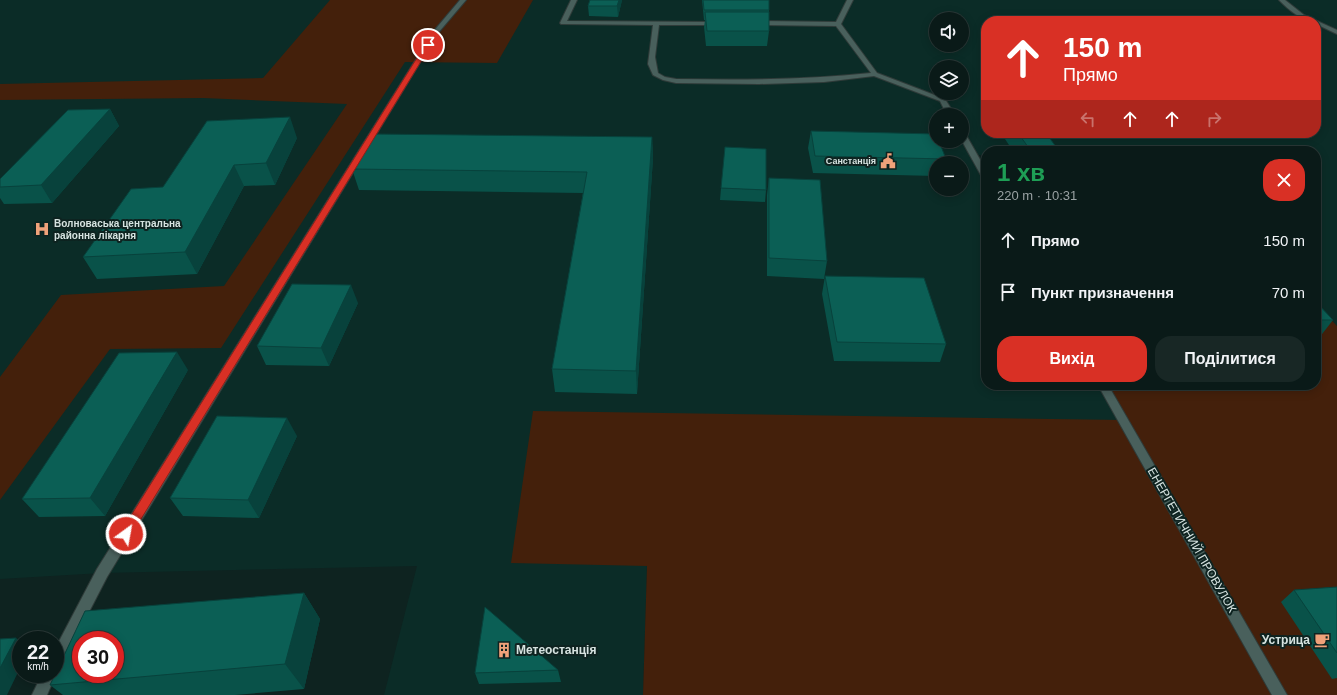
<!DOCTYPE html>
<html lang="uk">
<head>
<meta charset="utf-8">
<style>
	:root { --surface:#0a1a18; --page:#182725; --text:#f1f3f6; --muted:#99a1a2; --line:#2a3837; --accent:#d93025 }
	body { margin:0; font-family:Helvetica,sans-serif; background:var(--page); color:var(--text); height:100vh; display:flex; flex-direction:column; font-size:15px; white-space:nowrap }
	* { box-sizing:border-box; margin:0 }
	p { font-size:13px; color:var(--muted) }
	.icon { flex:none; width:22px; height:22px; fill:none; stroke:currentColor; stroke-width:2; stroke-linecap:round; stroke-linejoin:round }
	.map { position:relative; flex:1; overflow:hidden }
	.panel { position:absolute; left:981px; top:146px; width:340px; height:244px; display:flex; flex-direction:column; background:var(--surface); border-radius:16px; box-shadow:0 2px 10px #0003,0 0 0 1px var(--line) }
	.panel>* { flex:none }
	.top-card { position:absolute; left:981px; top:16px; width:340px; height:122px; border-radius:16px; box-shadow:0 2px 10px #0003,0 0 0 1px var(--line); background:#d93025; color:#fff; overflow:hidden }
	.controls { position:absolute; left:929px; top:12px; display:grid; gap:8px }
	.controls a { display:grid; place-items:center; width:40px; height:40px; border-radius:50%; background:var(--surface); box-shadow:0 2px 10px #0003,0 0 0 1px var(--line); font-size:20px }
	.speed { position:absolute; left:12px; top:631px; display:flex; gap:8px; font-size:20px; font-weight:700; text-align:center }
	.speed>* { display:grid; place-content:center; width:52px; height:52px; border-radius:50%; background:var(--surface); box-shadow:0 2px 10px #0003,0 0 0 1px var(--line); line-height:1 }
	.speed small { font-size:10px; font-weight:400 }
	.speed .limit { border:6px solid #d22; background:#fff; color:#111 }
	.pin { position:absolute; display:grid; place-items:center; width:34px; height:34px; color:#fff; margin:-17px; border:2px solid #fff; border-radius:50%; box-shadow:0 1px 4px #0007 }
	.me { position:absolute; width:44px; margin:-22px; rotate:32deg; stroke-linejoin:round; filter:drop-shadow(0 0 3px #0008) }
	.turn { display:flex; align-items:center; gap:14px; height:84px; padding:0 16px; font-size:18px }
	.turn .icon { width:52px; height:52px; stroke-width:2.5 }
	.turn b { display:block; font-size:28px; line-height:34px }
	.lanes { display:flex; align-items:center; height:38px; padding:0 16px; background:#0003; justify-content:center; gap:20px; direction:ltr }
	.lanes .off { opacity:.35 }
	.round { display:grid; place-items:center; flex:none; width:42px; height:42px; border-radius:16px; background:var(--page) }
	.summary { display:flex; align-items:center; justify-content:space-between; height:68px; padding:0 16px }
	h1 { font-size:24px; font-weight:700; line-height:30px; color:#1e9e55 }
	.action { display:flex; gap:8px; margin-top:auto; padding:8px 16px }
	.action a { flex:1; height:46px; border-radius:16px; background:var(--accent); color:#fff; font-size:16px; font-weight:700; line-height:46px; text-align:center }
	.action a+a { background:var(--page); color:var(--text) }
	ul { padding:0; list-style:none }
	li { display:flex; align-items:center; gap:12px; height:52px; padding:0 16px }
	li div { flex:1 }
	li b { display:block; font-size:15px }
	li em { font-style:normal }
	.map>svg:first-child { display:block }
</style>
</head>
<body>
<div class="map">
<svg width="1337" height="695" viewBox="0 0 1337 695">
	<rect width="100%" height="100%" fill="#0e2320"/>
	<path fill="#0b2c27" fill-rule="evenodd" d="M0 0H1337V326L1316 304V151H986V155H974L986 177V385H1103L1123 420 647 566 643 695H384L417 566 102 573 0 579ZM936 19H962V45H936ZM986 21H1316V133H986ZM936 67H962V93H936ZM936 115H962V141H936ZM936 163H962V189H936Z"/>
	<path fill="#44200b" d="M330 0H533L497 63 405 62 221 348 110 349 0 500V377L61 295 224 286 347 104 203 98 0 100V84L263 78Z
		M1316 304 1337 326V695H643L647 566 511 563 533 411 1122 420 1103 385H1316Z"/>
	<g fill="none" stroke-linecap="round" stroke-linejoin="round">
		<g stroke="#2f3b39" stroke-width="2">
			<path id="minor" d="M460 0H466L438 33 107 577 60 668 55 670V649L97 569 433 32Z
				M571 0H577L567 21 720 22 721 23 718 25H659L655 57 658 73 665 77 676 79C742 80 805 80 871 73L836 26 756 25 753 23 756 21 836 22 847 0H853L841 24 877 73 945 99 955 115H947L940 101 874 76 824 82 759 84 676 83 663 80 653 75 648 64 653 25 561 24 560 23Z
				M1279 0H1285L1304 15 1337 30V34L1316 24V21C1301 21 1289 10 1279 0Z
				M962 133 966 135 986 170V179L982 177 962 141Z
				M1098 385H1108L1287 695H1272Z
				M55 671 56 674 47 695H32L42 674H55Z"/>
		</g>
		<use href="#minor" fill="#49605c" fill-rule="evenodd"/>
	</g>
	<path fill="#095249" d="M590 0H622L618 17 589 16 588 6Z
		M702 0H769V31L767 46H706L704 27 705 20H704Z
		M110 109 119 126 52 203 4 204 0 198V179Z
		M811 131 946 159 945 163H936V176L813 173 808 148Z
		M1001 133H1046L1059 151H1013Z
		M652 137 653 158 637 394 555 392 552 369 583 193 359 190 352 169Z
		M297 138 275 185 244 186 197 274 97 279 83 257 163 187Z
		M769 178 827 261 824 279 767 276V195Z
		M721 188 766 190 765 202 720 200Z
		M825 276 946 344 940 362 834 361 822 294Z
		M1316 302 1333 320 1319 338H1316Z
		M358 303 329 366 266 365 257 346Z
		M188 370 105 516 39 517 22 499Z
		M297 436 259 518 183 516 170 498Z
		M1337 587V678L1332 679 1281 602 1294 590Z
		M304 593 320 619 304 689 235 695H63L50 685Z
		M558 670 561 682 479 684 475 673Z"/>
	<path fill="#08423c" d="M619 0H622L618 17 617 6Z
		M110 109 119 126 52 203 41 185Z
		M290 117 297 138 275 185 266 163Z
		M652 137 653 158 637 394 636 371Z
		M234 165 244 186 197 274 185 252Z
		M351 285 358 303 329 366 321 348Z
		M177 352 188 370 105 516 90 498Z
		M287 418 297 436 259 518 248 500Z
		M304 593 320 619 304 689 285 664Z
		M16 638 21 642V666L7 695H0V668Z"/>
	<path fill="#0b5f55" stroke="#08423c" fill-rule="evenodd" d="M590 0H619L617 6H588Z
		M703 0H769V10H704Z
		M705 12H769V31H707Z
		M110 109 41 185 0 187V179L68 110Z
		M290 117 266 163 234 165 185 252 83 257 131 189 163 187 207 121Z
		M811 131 936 134V141H939L946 159 815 156Z
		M1018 133H1046L1059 151H1031Z
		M372 134 652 137 636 371 552 369 587 172 352 169Z
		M725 147 766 149V190L721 188Z
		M769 178 820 180 827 261 769 258Z
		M825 276 924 278 946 344 837 342Z
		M292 284 351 285 321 348 257 346Z
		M1316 302 1333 320H1316Z
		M177 352 90 498 22 499 119 353Z
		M217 416 287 418 248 500 170 498Z
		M1337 587V653L1294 590Z
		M304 593 285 664 50 685 85 611ZM81 640H115V674H81Z
		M485 607 558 670 475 673Z
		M16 638 0 668V639Z"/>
	<path fill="#d93025" stroke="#8d1f18" d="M428 43 431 45 130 537 126 538 122 537 120 534 122 530 425 45Z"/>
	<defs>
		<g id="civic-bare" transform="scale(1.2)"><path d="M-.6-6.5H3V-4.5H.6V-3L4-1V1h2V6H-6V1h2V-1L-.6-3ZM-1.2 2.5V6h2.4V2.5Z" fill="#f0a27a" stroke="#0e2320" stroke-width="2.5" paint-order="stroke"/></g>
		<g id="hospital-bare" transform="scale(1.2)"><path d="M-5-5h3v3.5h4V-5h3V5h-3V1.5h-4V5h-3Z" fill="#f0a27a" stroke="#0e2320" stroke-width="2.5" paint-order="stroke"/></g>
		<g id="cafe-bare" transform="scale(1.2)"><path d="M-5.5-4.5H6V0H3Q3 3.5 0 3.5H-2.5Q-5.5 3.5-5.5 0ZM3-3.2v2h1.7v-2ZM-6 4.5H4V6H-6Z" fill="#f0a27a" stroke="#0e2320" stroke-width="2.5" paint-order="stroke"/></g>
		<g id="building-bare" transform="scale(1.2)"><path d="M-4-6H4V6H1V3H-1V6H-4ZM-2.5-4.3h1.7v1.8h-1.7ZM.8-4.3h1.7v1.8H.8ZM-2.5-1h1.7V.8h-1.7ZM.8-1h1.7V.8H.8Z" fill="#f0a27a" stroke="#0e2320" stroke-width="2.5" paint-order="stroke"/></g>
	</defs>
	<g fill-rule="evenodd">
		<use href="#civic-bare" x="888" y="161"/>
		<use href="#hospital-bare" x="42" y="229"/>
		<use href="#cafe-bare" x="1322" y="640"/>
		<use href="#building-bare" x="504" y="650"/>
	</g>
	<g text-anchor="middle" stroke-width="4" stroke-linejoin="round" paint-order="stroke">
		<g font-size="9" font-weight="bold" fill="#d6e3e0" stroke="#0e2320" text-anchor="end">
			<text x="876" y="164">Санстанція</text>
		</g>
		<g font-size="10" font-weight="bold" fill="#d6e3e0" stroke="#0e2320" text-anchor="start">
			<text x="54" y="227">Волноваська центральна<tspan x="54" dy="12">районна лікарня</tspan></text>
		</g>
		<g font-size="12" fill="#d6e3e0" stroke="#0e2320">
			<text transform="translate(1192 540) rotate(60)" y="4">ЕНЕРГЕТИЧНИЙ ПРОВУЛОК</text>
		</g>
		<g font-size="12" font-weight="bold" fill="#d6e3e0" stroke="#0e2320" text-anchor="end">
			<text x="1310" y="644">Устрица</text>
			<text x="516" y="654" text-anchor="start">Метеостанція</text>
		</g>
	</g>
</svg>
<div class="controls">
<a><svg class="icon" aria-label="sound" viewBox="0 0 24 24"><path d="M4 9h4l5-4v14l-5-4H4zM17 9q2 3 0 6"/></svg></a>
<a><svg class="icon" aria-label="layers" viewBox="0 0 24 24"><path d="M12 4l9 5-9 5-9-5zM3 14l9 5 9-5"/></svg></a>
<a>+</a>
<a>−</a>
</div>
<div class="speed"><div>22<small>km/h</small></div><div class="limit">30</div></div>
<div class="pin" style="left:428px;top:45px;background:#d93025"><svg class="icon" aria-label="arrive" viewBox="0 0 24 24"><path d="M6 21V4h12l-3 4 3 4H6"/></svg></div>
<svg class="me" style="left:126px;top:534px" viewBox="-20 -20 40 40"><circle r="17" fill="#d93025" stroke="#fff" stroke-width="3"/><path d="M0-11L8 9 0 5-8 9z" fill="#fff"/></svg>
<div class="top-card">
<div class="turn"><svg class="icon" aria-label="ahead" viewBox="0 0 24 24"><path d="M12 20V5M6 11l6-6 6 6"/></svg><div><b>150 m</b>Прямо</div></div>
<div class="lanes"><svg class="icon off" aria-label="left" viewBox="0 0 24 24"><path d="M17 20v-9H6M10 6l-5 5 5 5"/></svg><svg class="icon" aria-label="ahead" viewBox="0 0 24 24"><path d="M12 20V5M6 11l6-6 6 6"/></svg><svg class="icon" aria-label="ahead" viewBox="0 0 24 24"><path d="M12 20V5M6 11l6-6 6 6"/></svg><svg class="icon off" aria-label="right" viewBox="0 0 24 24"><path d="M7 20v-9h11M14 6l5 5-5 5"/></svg></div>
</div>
<section class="panel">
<div class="summary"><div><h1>1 хв</h1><p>220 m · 10:31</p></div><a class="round" style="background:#d93025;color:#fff"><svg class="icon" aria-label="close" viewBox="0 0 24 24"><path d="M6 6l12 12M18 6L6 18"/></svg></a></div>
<ul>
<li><svg class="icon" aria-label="ahead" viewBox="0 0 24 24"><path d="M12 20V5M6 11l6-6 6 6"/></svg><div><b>Прямо</b></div><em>150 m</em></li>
<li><svg class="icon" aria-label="arrive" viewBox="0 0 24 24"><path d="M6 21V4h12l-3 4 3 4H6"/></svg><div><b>Пункт призначення</b></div><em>70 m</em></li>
</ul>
<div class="action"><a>Вихід</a><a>Поділитися</a></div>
</section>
</div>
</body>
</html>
